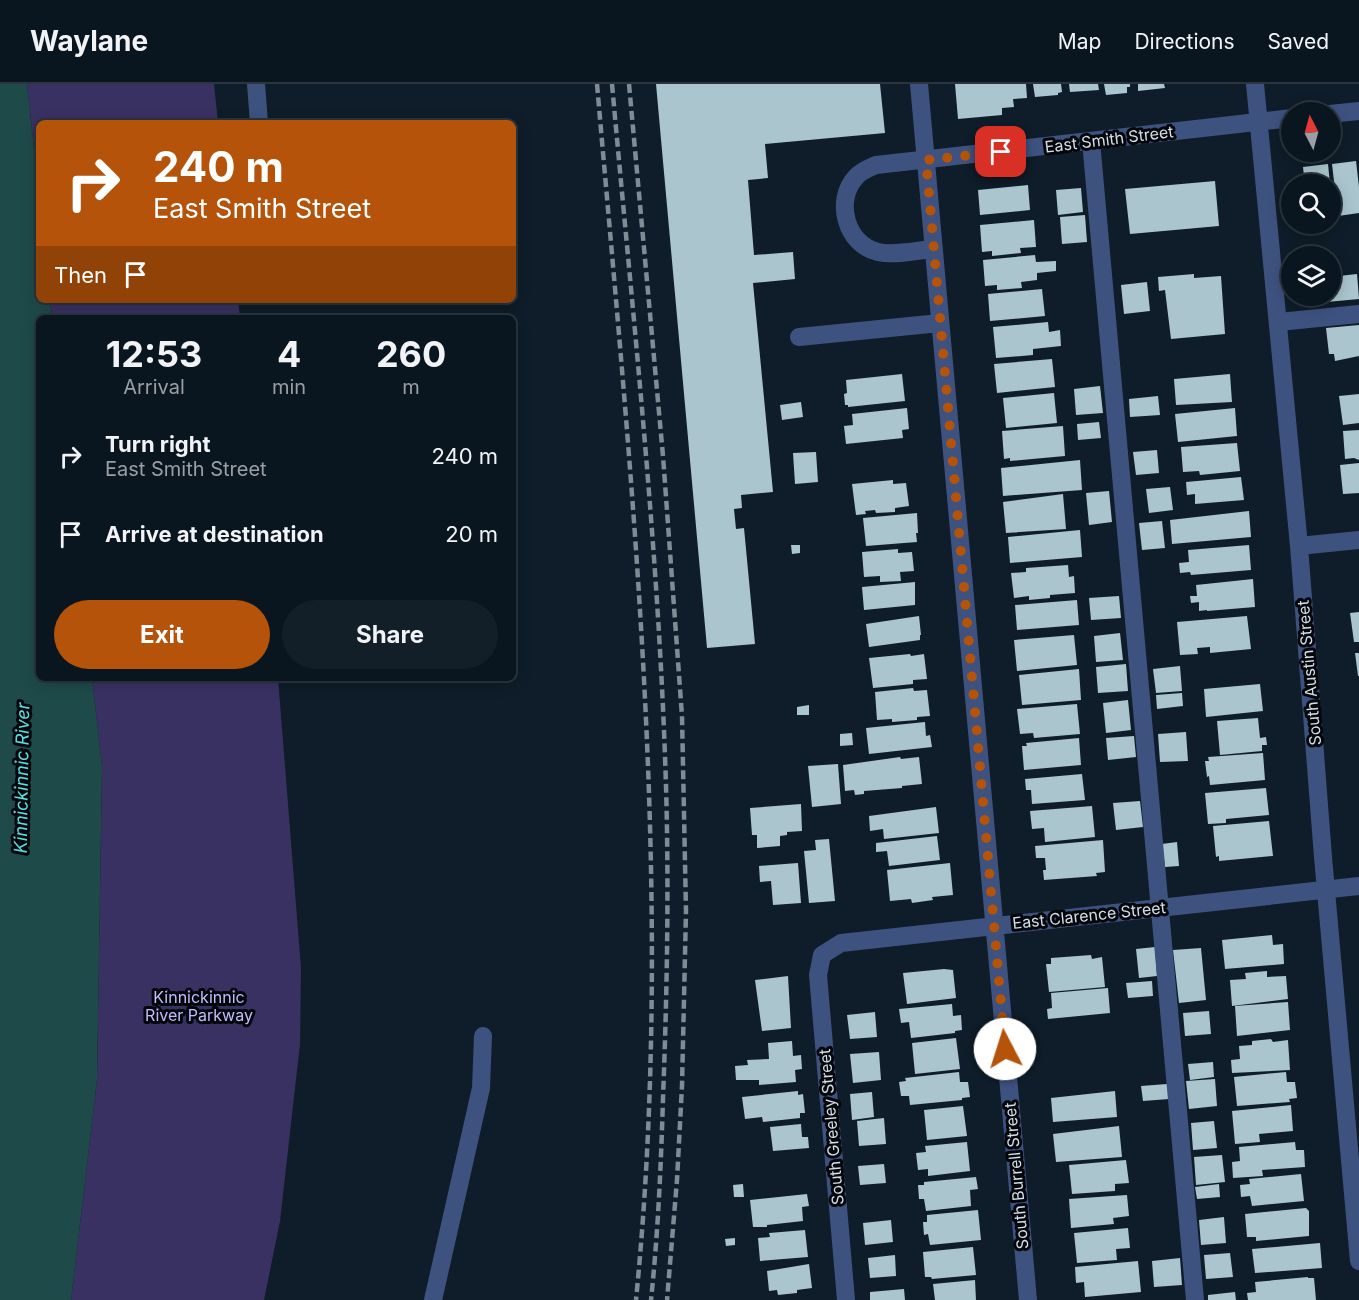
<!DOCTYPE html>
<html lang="en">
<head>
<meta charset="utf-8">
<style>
	:root { --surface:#0a161f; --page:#131f28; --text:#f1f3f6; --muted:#999fa4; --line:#2a353d; --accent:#b45309 }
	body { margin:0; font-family:Inter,sans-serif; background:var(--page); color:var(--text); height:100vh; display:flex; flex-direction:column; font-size:22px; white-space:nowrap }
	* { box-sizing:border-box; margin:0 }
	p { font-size:20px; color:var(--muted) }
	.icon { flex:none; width:33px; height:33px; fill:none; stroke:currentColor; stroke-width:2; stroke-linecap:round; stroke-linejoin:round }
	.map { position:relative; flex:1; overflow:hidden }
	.sheet { position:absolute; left:36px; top:231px; width:480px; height:366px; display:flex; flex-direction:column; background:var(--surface); border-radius:9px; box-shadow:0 3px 15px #0003,0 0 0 2px var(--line) }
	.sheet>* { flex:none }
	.guide { position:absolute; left:36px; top:36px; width:480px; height:183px; border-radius:9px; box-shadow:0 3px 15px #0003,0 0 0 2px var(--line); background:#b45309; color:#fff; overflow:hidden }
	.needle { width:39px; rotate:354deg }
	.controls { position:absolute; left:1281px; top:18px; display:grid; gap:12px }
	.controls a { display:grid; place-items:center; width:60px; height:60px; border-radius:50%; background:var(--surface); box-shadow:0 3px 15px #0003,0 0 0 2px var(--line); font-size:30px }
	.pin { position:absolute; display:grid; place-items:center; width:51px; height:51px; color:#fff; margin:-26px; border-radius:12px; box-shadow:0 3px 9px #0006 }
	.me { position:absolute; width:66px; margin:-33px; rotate:355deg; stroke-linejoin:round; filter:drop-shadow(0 0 4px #0008) }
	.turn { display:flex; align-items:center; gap:21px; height:126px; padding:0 18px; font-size:27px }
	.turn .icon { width:78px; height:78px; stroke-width:2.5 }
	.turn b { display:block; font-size:42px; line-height:51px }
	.then { display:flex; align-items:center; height:57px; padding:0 18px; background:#0003; gap:12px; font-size:22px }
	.eta { display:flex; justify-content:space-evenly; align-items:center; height:102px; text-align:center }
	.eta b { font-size:36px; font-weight:700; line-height:42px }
	.cta { display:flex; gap:12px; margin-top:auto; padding:12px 18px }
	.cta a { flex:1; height:69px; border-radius:36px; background:var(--accent); color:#fff; font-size:24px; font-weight:700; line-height:69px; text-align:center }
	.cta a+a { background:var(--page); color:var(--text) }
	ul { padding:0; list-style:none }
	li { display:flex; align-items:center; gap:18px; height:78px; padding:0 18px }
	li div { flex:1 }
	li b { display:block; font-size:22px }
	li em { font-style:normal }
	header { display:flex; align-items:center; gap:36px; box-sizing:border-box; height:84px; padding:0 30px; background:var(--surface); border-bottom:2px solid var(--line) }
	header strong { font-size:28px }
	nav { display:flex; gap:33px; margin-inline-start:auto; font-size:21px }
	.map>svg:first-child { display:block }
</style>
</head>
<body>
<header>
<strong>Waylane</strong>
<nav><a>Map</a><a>Directions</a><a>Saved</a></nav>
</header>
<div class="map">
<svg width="1359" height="1216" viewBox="0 0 1359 1216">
	<rect width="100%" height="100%" fill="#0e1d29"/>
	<path fill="#3a3163" d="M27 0H214L218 39H39V112Z
		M50 216H238L240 234H52Z
		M92 594H278L301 884 300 960 280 1137 264 1216H71L97 996 102 683Z"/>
	<path fill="#1f4a4a" d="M0 0H27L39 112V216H50L52 234H39V594H92L102 683 97 996 71 1216H0Z"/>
	<path fill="#aac5cd" d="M656 0H880L885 49 765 60 768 94 748 96 754 171 793 168 795 195 753 199 773 408 741 411 742 424 734 425 736 445 744 444 755 560 707 564Z
		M955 0H1026L1027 14 1013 15 1014 23 1002 24V31L958 35Z
		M1033 0H1061L1062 8 1058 9V11L1035 13Z
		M1069 0H1098L1099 6 1070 8Z
		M1104 0H1130V3H1127V9L1106 11Z
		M1138 0H1164L1165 4 1138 7Z
		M1356 77 1359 103V129L1338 132 1332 80Z
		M1328 80 1330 100H1305L1303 83Z
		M1215 97 1219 142 1130 150 1125 105Z
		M1028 101 1030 126 980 131 978 106Z
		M1081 104 1083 128 1058 131 1056 106Z
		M1330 115 1335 140 1330 141Z
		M1085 131 1087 158 1062 160 1060 133Z
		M1034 136 1036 163 1020 164 1021 169 992 172V167L982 168 980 141Z
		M1035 171 1036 178 1056 177V187L1037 189V196L1021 198 1022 204 997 206V201L985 202 983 176Z
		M1194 190V194L1221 192 1225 250 1171 255 1165 206 1159 207 1158 193Z
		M1357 190 1359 215 1316 219V212H1330V193Z
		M1147 198 1150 227 1124 230 1121 201Z
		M1042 205 1045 232 990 237 988 210Z
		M1048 238 1049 248 1060 246 1061 262 1033 265V271L996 274 993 243Z
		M1359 241V272L1335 277 1334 270H1329L1326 244Z
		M1052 275 1055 303 997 309 994 280Z
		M902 290 905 317 848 323V321H845L844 310 847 309 846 296Z
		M1230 290 1232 318 1176 321 1174 295Z
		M1100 302 1103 329 1076 331 1074 305Z
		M1054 309 1057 339 1006 344 1003 314Z
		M1359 310V339L1343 341 1339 312Z
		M1158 312 1160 331 1130 333 1129 315Z
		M801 318 803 333 782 336 780 321Z
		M907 324 909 345 902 346 903 354 846 360 844 342 853 341 852 330Z
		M1235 324 1237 352 1178 358 1175 330Z
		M1099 338 1101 354 1078 356 1077 340Z
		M1063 342 1065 372 1010 377V374L1004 375 1002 347Z
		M1359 346V376L1354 374 1345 375 1343 347Z
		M1237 359 1240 387 1200 391 1199 387 1183 388 1181 363Z
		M1157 366 1159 389 1136 391 1133 368Z
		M816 368 818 398 795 400 793 369Z
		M1080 376 1082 406 1003 412 1001 384Z
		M1359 379V409L1343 410 1340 381Z
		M1241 393 1244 416 1195 420V410L1187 411 1186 398Z
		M893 396V400L906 399 909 422 895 424V428L876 429 875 426 865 427 866 430 856 431 852 400Z
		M1170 403 1173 426 1149 429 1146 405Z
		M1109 407 1112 438 1089 441 1086 409Z
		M1063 410 1066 445 1006 449 1003 418Z
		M1249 427 1251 453 1172 460 1170 436Z
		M917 429 918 449H916L917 458 866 462 863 434Z
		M1162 437 1165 464 1142 466 1139 439Z
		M1080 446 1082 473 1010 479 1008 453Z
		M791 461H800V469L792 470Z
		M1249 461 1251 486 1191 491 1190 488 1180 489 1179 479 1189 478 1188 466Z
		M898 465V469L912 468 914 487 900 488 901 497 880 498V492L864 493 862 468Z
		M1068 481 1069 493 1074 492 1075 509 1050 511V514L1029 516V512L1014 514 1011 489 1026 488V484Z
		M1253 495 1255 523 1207 527V526L1199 527V518L1191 519 1190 512H1197L1196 501Z
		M915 498V521L864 526 862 503Z
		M1119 512 1121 534 1091 536 1089 514Z
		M1077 516 1079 541 1017 546 1015 521Z
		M1359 528V558H1354L1350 529Z
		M919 532 921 551H920V556L869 563 866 540Z
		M1247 532 1251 565 1210 569V563L1197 564 1198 570 1180 571 1177 538Z
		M1120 549 1123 576 1096 578 1094 552Z
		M1074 551 1077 581 1017 587 1014 556Z
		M1355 569H1359V592H1358Z
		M910 570 911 572 924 570 927 595 913 596V600L873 604 869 574Z
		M1126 580 1128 607 1098 609 1096 583Z
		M1180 582 1182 607 1156 609 1153 585Z
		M1079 585 1081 616 1022 621 1019 591Z
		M1260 600 1263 627 1206 633 1204 605Z
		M913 604 914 607 927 606 930 632 917 633V636L892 638V635L877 636 875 608Z
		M1182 609 1183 622 1157 625 1156 611Z
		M1128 616 1131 646 1106 649 1103 619Z
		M1077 620 1080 650 1034 654 1033 649 1020 650 1017 625Z
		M809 621V631H797V623Z
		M1258 634 1260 654 1266 653 1267 661H1262V667L1220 671 1217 637Z
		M925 638 926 652 930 651 932 663 869 670 866 644Z
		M1186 648 1188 677 1160 678 1158 650Z
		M852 649 853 661 840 662V650Z
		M1134 652 1136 673 1108 676 1106 654Z
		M1079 654 1081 681 1024 686 1022 662H1027L1026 659Z
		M1263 669 1265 696 1210 701 1209 692 1207 693 1205 677H1209L1208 673Z
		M900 673 901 675 919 673 922 700 902 702V704L864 707V710L855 711 854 706 845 707 843 681Z
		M838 680 841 720 812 723 808 682Z
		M1082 690 1085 716 1032 720 1031 706H1026L1025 695Z
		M1266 704 1269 731 1226 735V739L1208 740 1205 709Z
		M1140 717 1143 743 1116 746 1113 719Z
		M801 720 802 747 787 748V751L780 752V762L757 764V751H752L750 724Z
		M1092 722 1095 753 1045 758 1044 744 1032 745 1030 727Z
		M936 723 939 749 884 755 883 745 870 747 869 732Z
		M1269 737 1273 772 1219 777V772L1216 773 1213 742Z
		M937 752 940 776 889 782 887 767 876 768V759Z
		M829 755 835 817 809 819 804 767 816 766 815 756Z
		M1103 756 1105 788 1096 789 1097 792 1044 796 1043 786H1046L1045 774H1036L1035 762Z
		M1177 758 1179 782 1165 783 1162 760Z
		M798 779 801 819 773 821 771 797 760 798 759 782Z
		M950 779 953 811 932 813 933 816 912 819 911 815 890 817 887 786Z
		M1272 851 1273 861 1283 860 1284 880 1225 885 1222 856Z
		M1155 863 1157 892 1139 894 1136 865Z
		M1201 864 1206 916 1179 919 1173 866Z
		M1091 871 1092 875 1102 873 1105 903 1049 908 1046 880H1051V874Z
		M944 885 953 886 956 914 907 920 903 889Z
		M1267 887V893L1286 892 1288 915 1232 922 1230 896 1246 895 1245 889Z
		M788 892 791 944 762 947 755 896Z
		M1152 897 1153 912 1128 914 1126 899Z
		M1108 904 1110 929 1048 935 1047 925 1052 924 1051 909Z
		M1288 918 1290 946 1237 952 1235 922Z
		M952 920 953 932 961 931 962 946 955 947V949L911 954 909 938 901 939 899 925Z
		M1209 927 1211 950 1185 952 1183 929Z
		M875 928 877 953 850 955 847 931Z
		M956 954 960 985 915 990 912 959Z
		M1271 955 1273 958 1288 956 1290 986 1232 989 1231 976 1240 975 1239 962 1252 961V957Z
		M792 957 793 972 801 971 802 985 795 986 796 998 759 1001V996H736L735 982 748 981 747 976 769 975 768 959Z
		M879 968 881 996 853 999 850 970Z
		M1213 978 1214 993 1190 996 1188 980Z
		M959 988 960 998H968L970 1013 962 1014V1016L910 1021 909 1012H901L899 998 906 997 905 994Z
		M1286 988 1287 998H1295L1297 1014 1289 1015 1290 1018 1237 1022 1234 993Z
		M1215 995 1217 1022 1189 1025 1186 997Z
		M1167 1000 1169 1015 1143 1017 1141 1002Z
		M798 1007V1011L803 1010 805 1029H800V1034L763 1038 762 1033 745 1035 742 1013Z
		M1115 1007 1117 1033 1053 1038 1051 1014Z
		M872 1008 874 1033 852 1036 850 1010Z
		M1291 1021 1293 1047 1259 1050 1260 1058 1235 1060 1232 1027Z
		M963 1022 967 1052 927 1056 924 1026Z
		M884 1034 886 1060 859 1062 857 1037Z
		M1214 1037 1217 1064 1193 1066 1191 1039Z
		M801 1040 802 1053H808L809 1064 773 1067 770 1043Z
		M1119 1042 1122 1073 1056 1078 1053 1050Z
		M967 1058 970 1087 928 1092V1085L918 1086 916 1069 926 1068 925 1062Z
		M1295 1058 1296 1066H1304L1305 1083 1262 1086 1263 1092 1233 1094 1232 1078 1240 1077 1239 1063Z
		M1222 1071 1225 1098 1196 1101 1194 1073Z
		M1126 1076 1129 1099 1115 1100V1107L1072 1110 1069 1081Z
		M884 1080 886 1099 860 1101 858 1082Z
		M1301 1090 1304 1117 1252 1122 1250 1112 1241 1113 1240 1101 1250 1100 1249 1095Z
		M976 1093 978 1105 970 1106 971 1122 926 1127 924 1115H919L918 1101H924V1098Z
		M743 1100 744 1113H734L733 1101Z
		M1219 1100 1220 1113 1197 1115 1195 1103Z
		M807 1110 809 1122 802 1123 803 1137 767 1141V1143H753L750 1116Z
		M1127 1111 1129 1132 1113 1134 1114 1140 1071 1144 1069 1115Z
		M1306 1124 1309 1127V1152L1256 1157V1153H1247L1245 1130Z
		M978 1126 981 1156 930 1161 928 1150 924 1151 923 1138H927V1131Z
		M1224 1133 1226 1159 1201 1161 1199 1136Z
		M891 1136 893 1158 865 1161 863 1139Z
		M1128 1144 1130 1164 1116 1165 1117 1176 1077 1179 1074 1149Z
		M805 1146 808 1173 760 1177 758 1154 770 1153 769 1149Z
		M735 1154V1161L726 1162 725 1155Z
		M1320 1159 1322 1184 1255 1189 1252 1165Z
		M973 1163 976 1191 932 1195 931 1193H925L923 1168Z
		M1230 1169 1233 1193 1206 1195 1204 1171Z
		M895 1171 896 1192 870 1194 868 1174Z
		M1180 1174 1182 1201 1154 1203 1152 1177Z
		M1138 1177 1141 1208 1085 1213 1084 1198 1076 1199 1075 1183Z
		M809 1180 812 1204 797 1206V1209L778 1211 777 1206 769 1207 767 1187Z
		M1308 1193V1194H1314L1316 1216H1248L1247 1209 1256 1208 1255 1198Z
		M975 1196 976 1216H935L933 1200Z
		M904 1205 905 1216H870V1208Z
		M1235 1208 1236 1216H1208V1211Z"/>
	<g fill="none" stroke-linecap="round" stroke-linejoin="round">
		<path stroke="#3e5280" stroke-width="18" d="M256 0 259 39
			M919 0 1028 1216
			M1255 0 1299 462 1323 773 1359 1177
			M1330 30 1359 27
			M1091 57 1195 1216
			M934 165C917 166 895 172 878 168 846 161 834 116 856 93 861 87 869 84 876 81L1292 34
			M1279 238 1359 230
			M799 253 940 239
			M1299 462 1359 456
			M433 1216 481 1004 483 952
			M846 1216 818 891 822 871 841 859 1359 802"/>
		<path stroke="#7f8b95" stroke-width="4.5" stroke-dasharray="9 4.5" stroke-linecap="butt" d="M597 0C632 404 676 811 636 1216
			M612 0C633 234 659 468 666 702 669 806 667 910 663 1014 661 1082 658 1149 651 1216
			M629 0 663 372 682 632 686 827 682 1002 677 1096 667 1216"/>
	</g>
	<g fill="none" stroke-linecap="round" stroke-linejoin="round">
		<path stroke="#b45309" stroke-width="10" stroke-dasharray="0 18" d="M1001 68 926 76 1005 965"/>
	</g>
	<g text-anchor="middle" stroke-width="6" stroke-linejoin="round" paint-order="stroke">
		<g font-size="16" fill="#d5dfe7" stroke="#03070c">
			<text transform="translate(1109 55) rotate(-7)" y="6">East Smith Street</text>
			<text transform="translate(1309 589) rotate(-95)" y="6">South Austin Street</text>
			<text transform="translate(1089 831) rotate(-6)" y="6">East Clarence Street</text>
			<text transform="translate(831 1043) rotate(-95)" y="6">South Greeley Street</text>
			<text transform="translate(1016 1092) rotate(-95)" y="6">South Burrell Street</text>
		</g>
		<g font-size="16" fill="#c3bcfc" stroke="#03070c">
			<text x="199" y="919">Kinnickinnic<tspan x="199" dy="18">River Parkway</tspan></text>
		</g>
		<g font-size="18" font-style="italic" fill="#55e0e2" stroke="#03070c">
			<text transform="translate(22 694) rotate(-89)" y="6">Kinnickinnic River</text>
		</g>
	</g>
</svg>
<div class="controls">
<a><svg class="needle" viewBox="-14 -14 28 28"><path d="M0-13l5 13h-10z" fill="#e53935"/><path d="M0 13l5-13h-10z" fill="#999fa4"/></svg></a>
<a><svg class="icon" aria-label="search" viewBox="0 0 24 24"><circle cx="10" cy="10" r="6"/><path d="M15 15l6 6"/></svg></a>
<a><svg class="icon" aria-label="layers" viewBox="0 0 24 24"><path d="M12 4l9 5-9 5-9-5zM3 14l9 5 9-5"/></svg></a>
</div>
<div class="pin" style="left:1001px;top:68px;background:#d93025"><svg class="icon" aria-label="arrive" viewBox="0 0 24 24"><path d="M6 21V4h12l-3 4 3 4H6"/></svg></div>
<svg class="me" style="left:1005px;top:965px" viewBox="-20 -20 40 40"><circle r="19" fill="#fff"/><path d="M0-13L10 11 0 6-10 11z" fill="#b45309"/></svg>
<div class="guide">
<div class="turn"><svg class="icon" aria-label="right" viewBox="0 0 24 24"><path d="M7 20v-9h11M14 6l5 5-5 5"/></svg><div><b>240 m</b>East Smith Street</div></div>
<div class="then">Then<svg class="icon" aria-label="arrive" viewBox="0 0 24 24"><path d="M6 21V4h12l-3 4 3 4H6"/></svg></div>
</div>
<section class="sheet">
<div class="eta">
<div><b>12:53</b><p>Arrival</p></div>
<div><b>4</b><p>min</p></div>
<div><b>260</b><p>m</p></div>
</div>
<ul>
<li><svg class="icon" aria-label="right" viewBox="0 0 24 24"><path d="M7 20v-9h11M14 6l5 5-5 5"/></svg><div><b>Turn right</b><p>East Smith Street</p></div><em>240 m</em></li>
<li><svg class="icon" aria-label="arrive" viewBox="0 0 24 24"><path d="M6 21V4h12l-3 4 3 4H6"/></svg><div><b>Arrive at destination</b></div><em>20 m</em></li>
</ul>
<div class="cta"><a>Exit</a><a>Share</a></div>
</section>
</div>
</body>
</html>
